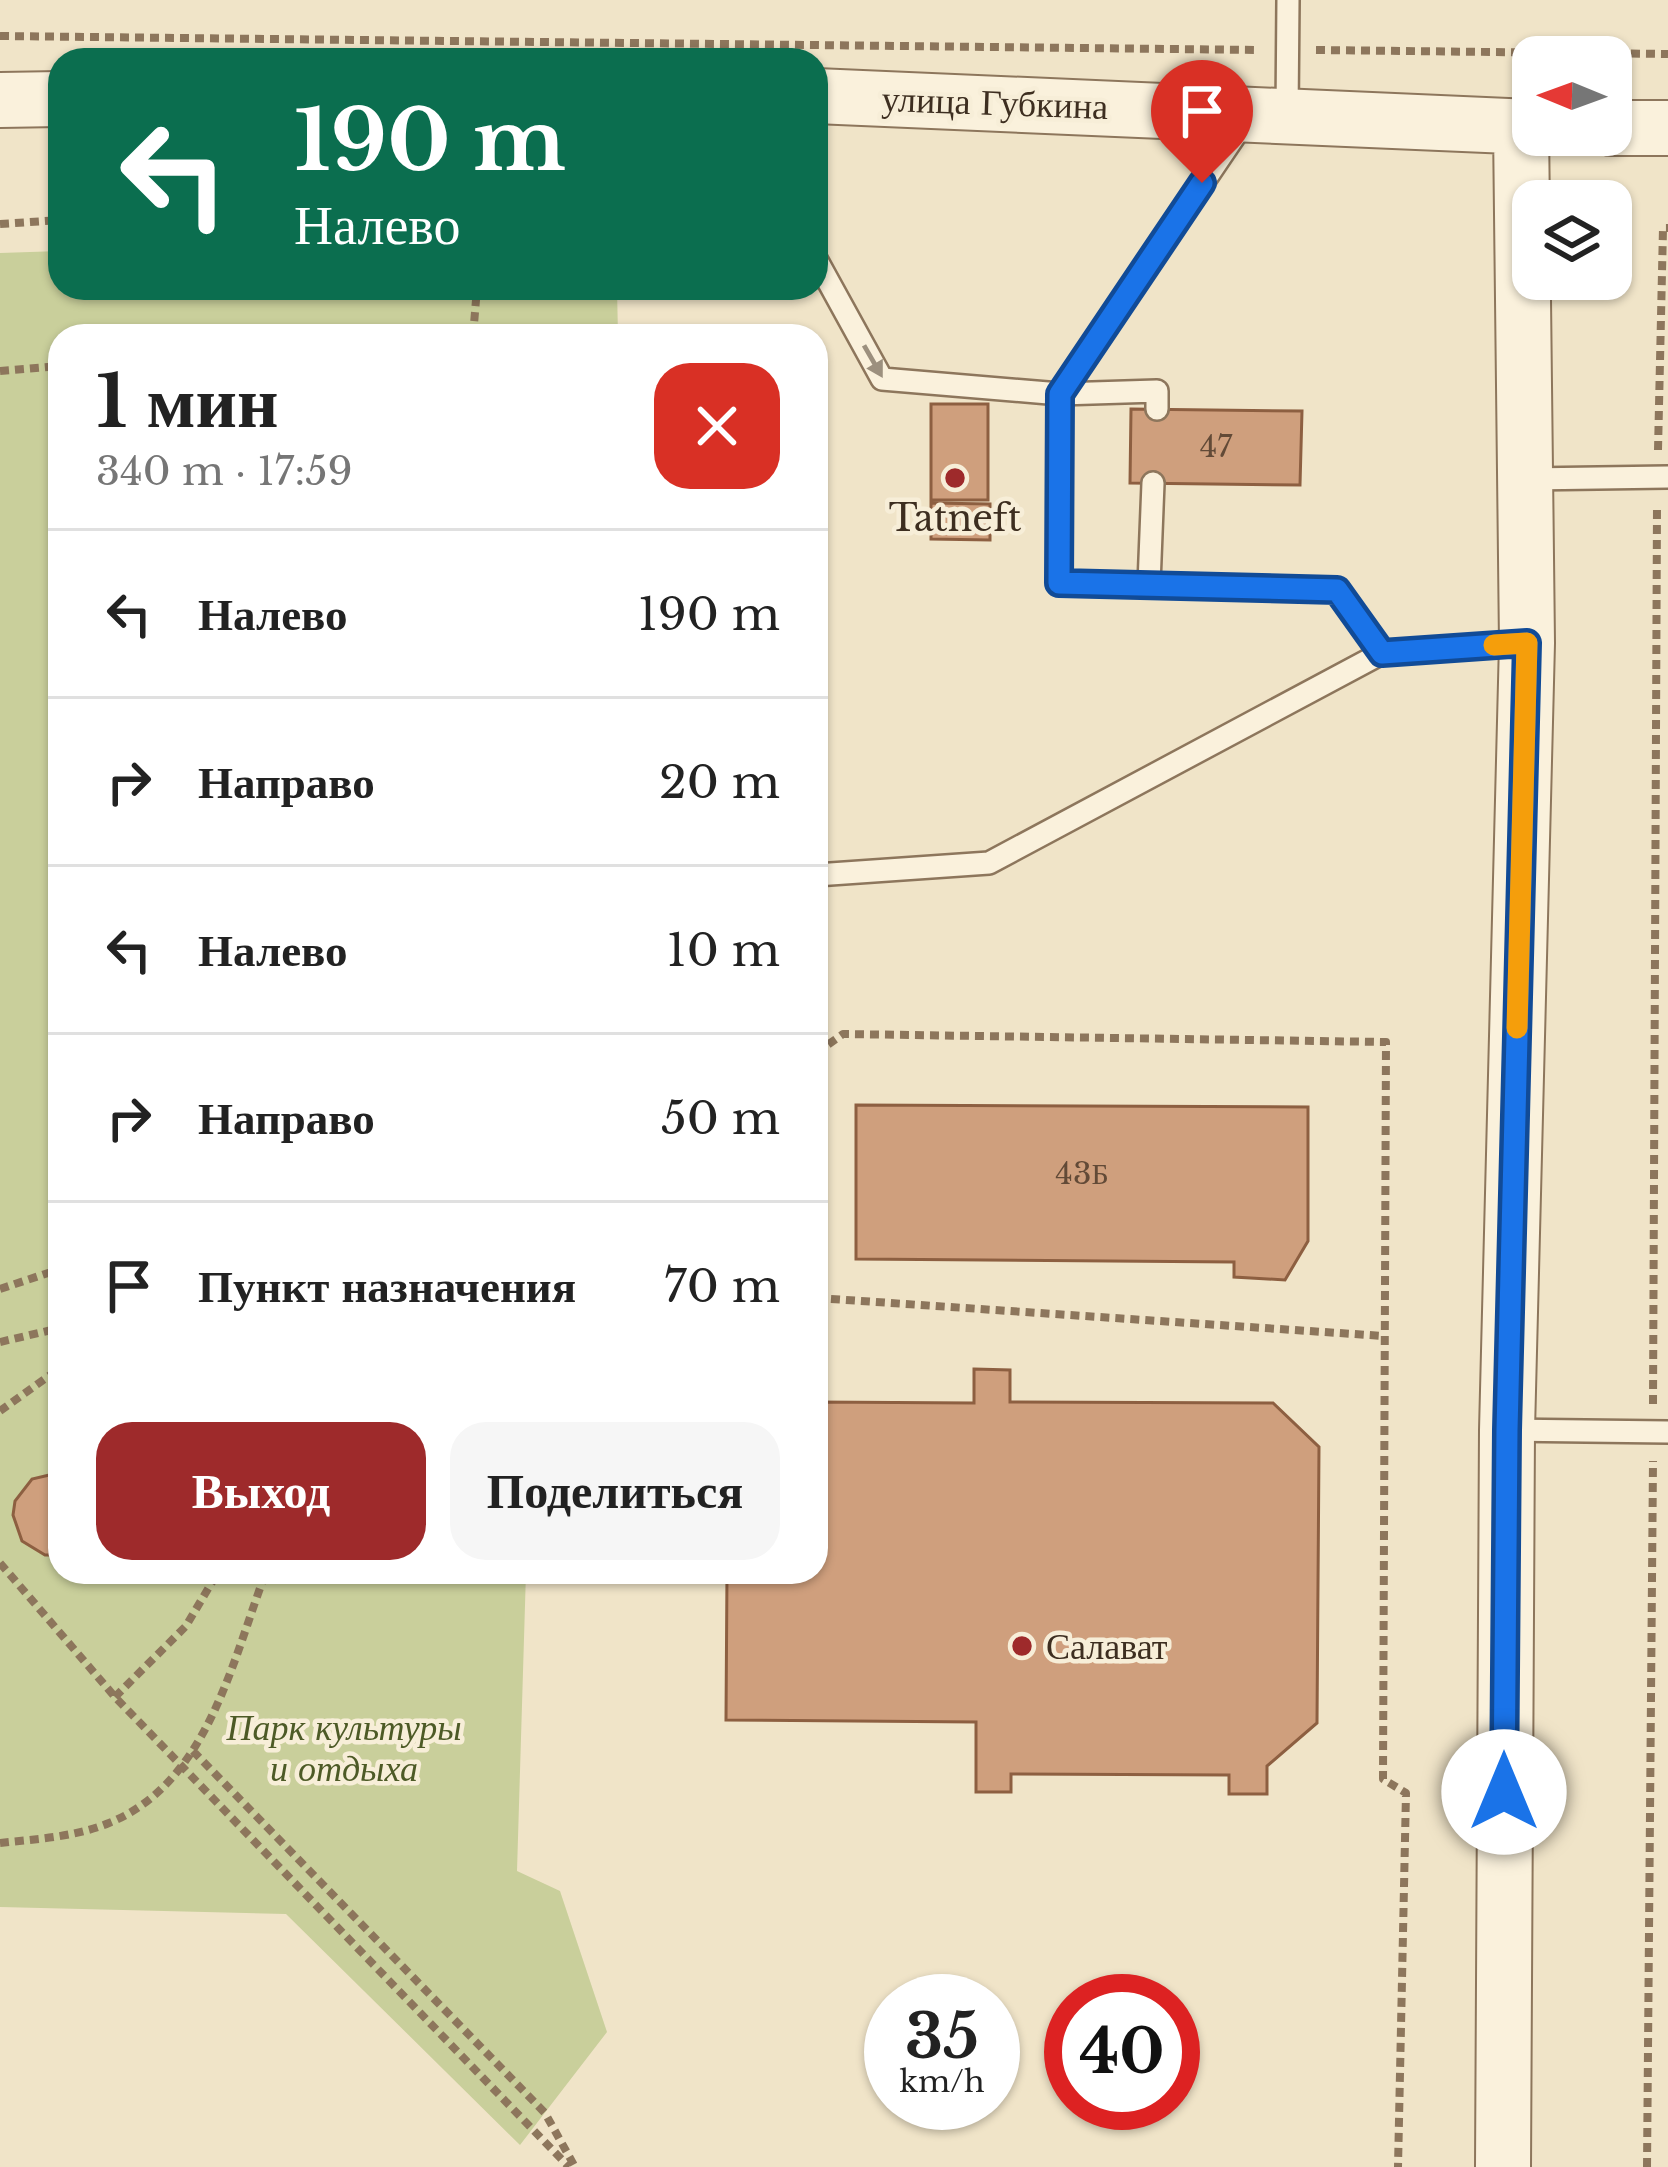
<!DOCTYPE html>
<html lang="ru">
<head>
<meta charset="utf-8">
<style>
	:root { --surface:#fff; --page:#f6f6f6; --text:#222; --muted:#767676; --line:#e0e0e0; --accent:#9e2a2b }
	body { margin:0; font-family:"Libre Baskerville",serif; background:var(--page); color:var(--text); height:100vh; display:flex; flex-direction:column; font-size:45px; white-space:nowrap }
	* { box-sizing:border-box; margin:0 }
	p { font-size:39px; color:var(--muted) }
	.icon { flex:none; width:66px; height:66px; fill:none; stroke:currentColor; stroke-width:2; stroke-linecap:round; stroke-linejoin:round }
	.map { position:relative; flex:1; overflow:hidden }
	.sheet { position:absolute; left:48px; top:324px; width:780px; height:1260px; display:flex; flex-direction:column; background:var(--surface); border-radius:36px; box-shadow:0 3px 9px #0004 }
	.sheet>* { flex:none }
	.guide { position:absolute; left:48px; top:48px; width:780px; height:252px; border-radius:36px; box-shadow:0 3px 9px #0004; background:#0b6e4f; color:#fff; overflow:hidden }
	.needle { width:78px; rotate:271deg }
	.tools { position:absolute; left:1512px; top:36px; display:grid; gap:24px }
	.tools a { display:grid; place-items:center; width:120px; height:120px; border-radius:24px; background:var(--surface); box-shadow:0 3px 9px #0004; font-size:60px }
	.speed { position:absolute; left:864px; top:1974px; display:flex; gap:24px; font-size:60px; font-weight:700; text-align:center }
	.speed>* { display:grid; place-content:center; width:156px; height:156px; border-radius:50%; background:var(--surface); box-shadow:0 3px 9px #0004; line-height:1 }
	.speed small { font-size:30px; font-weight:400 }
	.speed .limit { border:18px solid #d22; background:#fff; color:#111 }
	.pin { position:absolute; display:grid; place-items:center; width:102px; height:102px; color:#fff; margin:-123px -51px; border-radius:50% 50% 50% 0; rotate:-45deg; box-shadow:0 0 12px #0007 }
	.pin .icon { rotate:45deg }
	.me { position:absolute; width:132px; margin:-66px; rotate:0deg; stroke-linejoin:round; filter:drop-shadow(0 0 9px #0008) }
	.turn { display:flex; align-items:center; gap:42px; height:252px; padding:0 48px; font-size:54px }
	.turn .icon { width:156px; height:156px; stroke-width:2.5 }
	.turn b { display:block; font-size:84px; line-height:102px }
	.round { display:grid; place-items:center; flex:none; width:126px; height:126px; border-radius:36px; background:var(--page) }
	.summary { display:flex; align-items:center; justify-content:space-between; height:204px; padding:0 48px }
	h1 { font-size:72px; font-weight:700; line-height:90px }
	.primary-button { display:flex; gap:24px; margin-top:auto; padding:24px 48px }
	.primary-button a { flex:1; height:138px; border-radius:36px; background:var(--accent); color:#fff; font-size:48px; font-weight:700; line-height:138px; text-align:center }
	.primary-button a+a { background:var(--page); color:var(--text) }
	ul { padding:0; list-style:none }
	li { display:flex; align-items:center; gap:36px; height:168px; padding:0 48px; border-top:3px solid var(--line) }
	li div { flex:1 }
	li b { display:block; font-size:45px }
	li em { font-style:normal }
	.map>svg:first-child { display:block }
</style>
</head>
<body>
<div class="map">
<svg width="1668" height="2167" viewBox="0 0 1668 2167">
	<rect width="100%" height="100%" fill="#f0e4c8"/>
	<path fill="#c9cf9b" d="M60 251V288H617L618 336H60V1572H526L517 1871 560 1891 607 2032 520 2145 286 1914 0 1907V253Z"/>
	<path fill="#cf9f7d" stroke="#8d5f41" stroke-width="3" d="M931 404H988V500H931Z
		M1131 409 1302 411 1300 485 1130 483Z
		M931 503 990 504V540L931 539Z
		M856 1105 1308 1107V1241L1285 1280 1234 1277V1262L856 1259Z
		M974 1369 1010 1370V1402L1273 1403 1319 1447 1317 1723 1267 1766V1794H1229V1775L1011 1774V1792H976V1722L726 1720 727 1572H816V1402L974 1403Z
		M58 1473 60 1555H45L22 1541 13 1515 15 1501 32 1479Z"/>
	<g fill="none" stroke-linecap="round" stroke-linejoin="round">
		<g stroke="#8d765c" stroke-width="26">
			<path id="service" d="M1287 113 1288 0
				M816 259 882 379 1060 394 1246 119
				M1157 409V391L1060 394 1059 583 1337 589 1382 653
				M1528 479 1668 477
				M1149 584 1153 483
				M816 875 989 863 1382 653 1526 643
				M1507 1430 1668 1432"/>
		</g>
		<g stroke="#8d765c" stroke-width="58">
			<path id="tertiary" d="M816 96 1533 127
				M0 100 60 99
				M1611 128H1668
				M1503 2167 1507 1430 1527 643 1521 127"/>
		</g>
		<path stroke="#8d765c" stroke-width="8" stroke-dasharray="9 6" stroke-linecap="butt" d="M0 36 1259 50
			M1316 50 1668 54
			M0 224 60 220
			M473 336 477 288
			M0 371 60 366
			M1658 450 1663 228H1668
			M816 1053 843 1034 1386 1042 1383 1779 1406 1793 1398 2167
			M0 1289 60 1269
			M816 1298 1383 1336
			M0 1342 60 1328
			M1653 1404 1657 507
			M0 1411 60 1368
			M0 1563 115 1697 569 2167
			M115 1697 186 1626 218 1572
			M193 1751 545 2113 575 2167
			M0 1843C36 1839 75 1837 109 1823 208 1783 232 1661 266 1572
			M1647 2167 1653 1461"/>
		<use href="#service" stroke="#faf1dc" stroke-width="21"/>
		<use href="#tertiary" stroke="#faf1dc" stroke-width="54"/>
	</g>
	<defs><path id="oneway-solid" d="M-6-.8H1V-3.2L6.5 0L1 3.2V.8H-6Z" transform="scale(3)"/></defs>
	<use fill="#9c907e" href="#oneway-solid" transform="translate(873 361) rotate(60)"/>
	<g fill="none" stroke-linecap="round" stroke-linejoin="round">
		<g stroke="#114b97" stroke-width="30">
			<path id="route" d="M1202 183 1060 394 1059 583 1337 590 1382 653 1527 643 1507 1430 1504 1792"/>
		</g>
		<use href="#route" stroke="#1a73e8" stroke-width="21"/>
		<path stroke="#f59e0b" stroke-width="21" d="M1494 645 1527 643 1517 1028"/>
	</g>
	<g fill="#9e2a2b" stroke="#f7eed8" stroke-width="4.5">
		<circle cx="955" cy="478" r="12"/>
		<circle cx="1022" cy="1646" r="12"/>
	</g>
	<g text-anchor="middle" stroke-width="9" stroke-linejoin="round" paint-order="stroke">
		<g font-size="30" fill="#624a37">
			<text x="1216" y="457">47</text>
			<text x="1082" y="1184">43Б</text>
		</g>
		<g font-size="36" fill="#3d2e20" stroke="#f7eed8">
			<text transform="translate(995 102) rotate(2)" y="13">улица Губкина</text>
		</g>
		<g font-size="36" fill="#3d2e20" stroke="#f7eed8">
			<text x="955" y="531">Tatneft</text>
			<text x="1046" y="1659" text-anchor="start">Салават</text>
		</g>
		<g font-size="36" font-style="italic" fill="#4d5a26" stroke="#f7eed8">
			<text x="344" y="1740">Парк культуры<tspan x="344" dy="41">и отдыха</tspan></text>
		</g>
	</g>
</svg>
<div class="tools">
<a><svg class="needle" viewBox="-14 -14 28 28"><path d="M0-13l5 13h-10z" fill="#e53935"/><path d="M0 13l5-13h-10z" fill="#767676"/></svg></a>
<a><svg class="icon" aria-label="layers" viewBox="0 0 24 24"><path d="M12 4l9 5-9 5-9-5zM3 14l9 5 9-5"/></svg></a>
</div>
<div class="speed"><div>35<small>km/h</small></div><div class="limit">40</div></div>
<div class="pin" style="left:1202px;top:183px;background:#d93025"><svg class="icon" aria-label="arrive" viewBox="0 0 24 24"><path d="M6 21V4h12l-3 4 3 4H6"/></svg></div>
<svg class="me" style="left:1504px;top:1792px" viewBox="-20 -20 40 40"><circle r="19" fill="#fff"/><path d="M0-13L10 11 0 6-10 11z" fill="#1a73e8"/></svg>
<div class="guide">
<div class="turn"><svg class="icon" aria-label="left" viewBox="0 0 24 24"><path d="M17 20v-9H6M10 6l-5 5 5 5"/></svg><div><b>190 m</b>Налево</div></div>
</div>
<section class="sheet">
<div class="summary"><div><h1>1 мин</h1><p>340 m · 17:59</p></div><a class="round" style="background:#d93025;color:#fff"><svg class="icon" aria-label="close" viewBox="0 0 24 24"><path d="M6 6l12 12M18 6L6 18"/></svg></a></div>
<ul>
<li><svg class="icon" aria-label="left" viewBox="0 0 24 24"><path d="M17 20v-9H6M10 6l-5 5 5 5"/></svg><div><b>Налево</b></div><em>190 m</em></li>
<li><svg class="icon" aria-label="right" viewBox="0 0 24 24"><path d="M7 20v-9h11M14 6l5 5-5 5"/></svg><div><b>Направо</b></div><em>20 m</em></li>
<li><svg class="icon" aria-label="left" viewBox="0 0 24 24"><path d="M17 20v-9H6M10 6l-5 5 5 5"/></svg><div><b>Налево</b></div><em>10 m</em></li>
<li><svg class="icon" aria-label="right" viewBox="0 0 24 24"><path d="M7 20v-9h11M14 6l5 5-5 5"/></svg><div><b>Направо</b></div><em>50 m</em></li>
<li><svg class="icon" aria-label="arrive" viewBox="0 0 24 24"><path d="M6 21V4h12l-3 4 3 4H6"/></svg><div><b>Пункт назначения</b></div><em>70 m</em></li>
</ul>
<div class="primary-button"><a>Выход</a><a>Поделиться</a></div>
</section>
</div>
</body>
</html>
